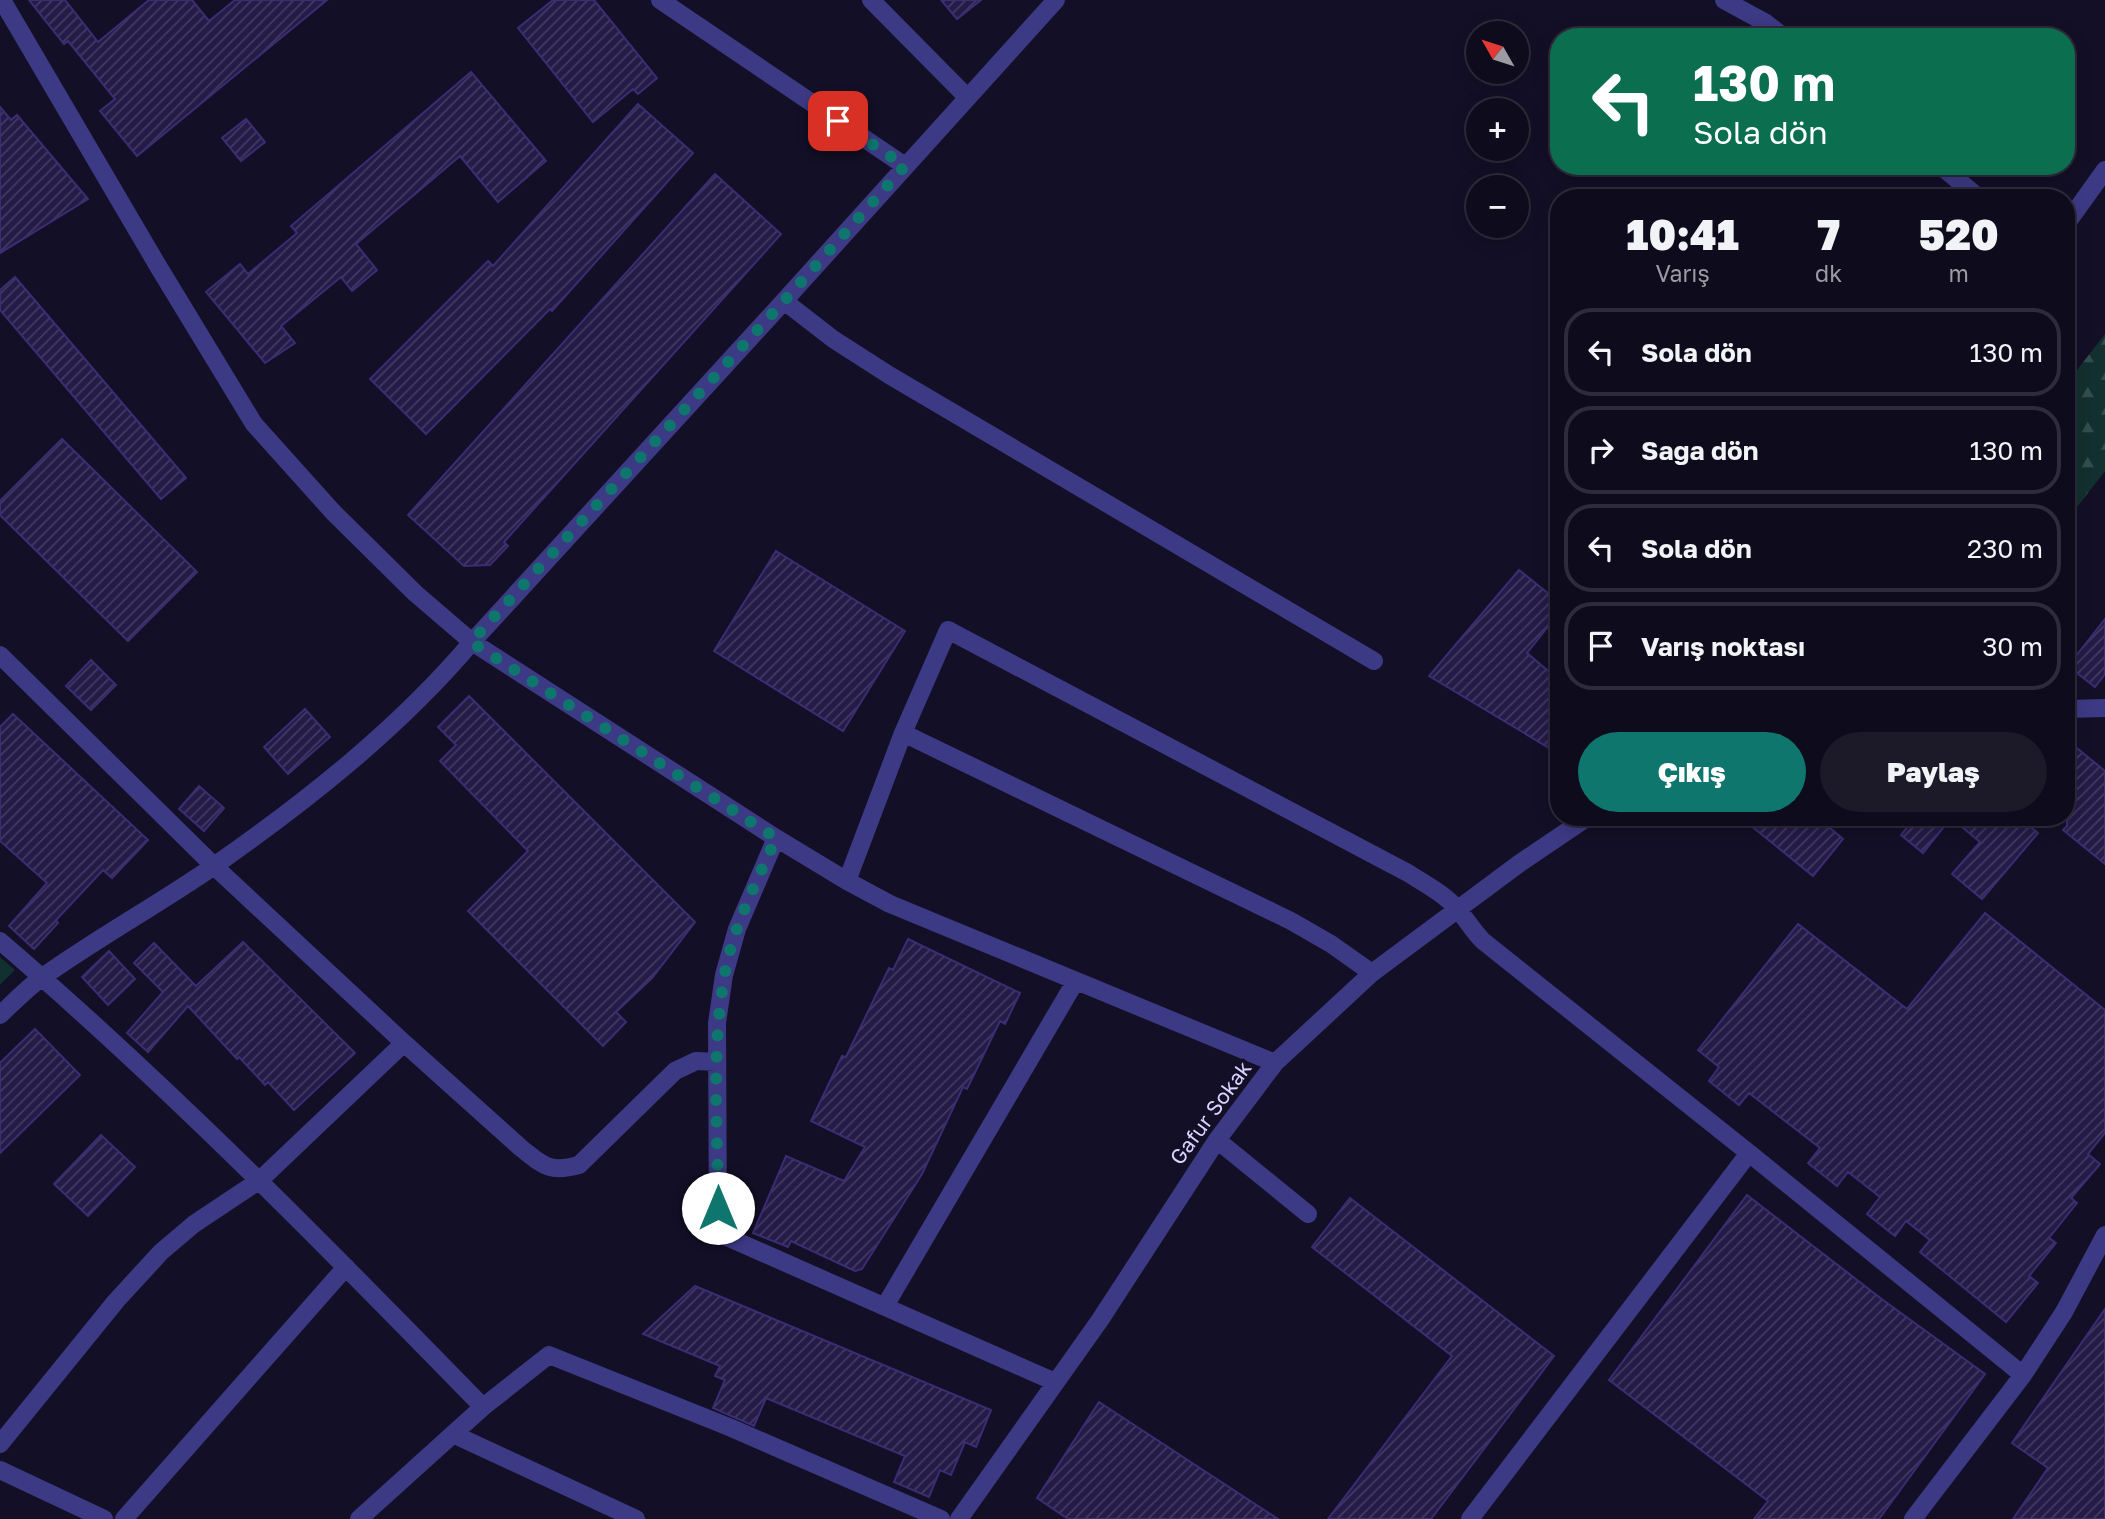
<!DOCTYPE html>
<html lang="tr">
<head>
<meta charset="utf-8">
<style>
	:root { --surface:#0e0b1c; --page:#1c1929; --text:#f1f3f6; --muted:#9b9ba3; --line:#2e2b3b; --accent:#0f766e }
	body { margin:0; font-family:"Golos Text",sans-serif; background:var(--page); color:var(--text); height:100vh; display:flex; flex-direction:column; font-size:26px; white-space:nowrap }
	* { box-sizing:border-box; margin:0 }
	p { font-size:23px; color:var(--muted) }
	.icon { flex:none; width:38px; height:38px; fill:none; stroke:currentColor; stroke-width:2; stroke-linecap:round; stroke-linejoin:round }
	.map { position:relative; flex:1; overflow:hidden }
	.side { position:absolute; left:1550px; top:189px; width:525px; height:637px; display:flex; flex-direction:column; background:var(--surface); border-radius:28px; box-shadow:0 4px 18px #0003,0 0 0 2px var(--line) }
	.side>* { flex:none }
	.top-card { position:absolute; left:1550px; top:28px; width:525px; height:147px; border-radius:28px; box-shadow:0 4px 18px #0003,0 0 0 2px var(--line); background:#0b6e4f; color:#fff; overflow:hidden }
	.needle { width:46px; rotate:309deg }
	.tools { position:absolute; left:1466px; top:21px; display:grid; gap:14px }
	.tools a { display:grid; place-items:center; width:63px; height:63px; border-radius:50%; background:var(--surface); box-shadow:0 4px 18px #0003,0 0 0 2px var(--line); font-size:35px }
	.pin { position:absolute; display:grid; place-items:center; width:60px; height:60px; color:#fff; margin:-30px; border-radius:14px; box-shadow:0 4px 10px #0006 }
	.me { position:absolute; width:77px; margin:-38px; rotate:0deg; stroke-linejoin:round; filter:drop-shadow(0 0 5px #0008) }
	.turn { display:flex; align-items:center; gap:24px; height:147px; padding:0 28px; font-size:32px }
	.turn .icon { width:91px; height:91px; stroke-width:2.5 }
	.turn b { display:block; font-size:49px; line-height:60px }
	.eta { display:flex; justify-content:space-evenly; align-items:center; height:119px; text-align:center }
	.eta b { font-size:42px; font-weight:800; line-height:49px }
	.primary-button { display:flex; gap:14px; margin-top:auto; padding:14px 28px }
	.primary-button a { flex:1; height:80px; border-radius:42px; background:var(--accent); color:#fff; font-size:28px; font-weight:800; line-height:80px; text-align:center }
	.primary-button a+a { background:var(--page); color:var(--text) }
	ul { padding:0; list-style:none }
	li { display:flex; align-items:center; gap:21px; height:88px; margin:0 14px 10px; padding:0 14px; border:4px solid var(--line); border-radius:28px }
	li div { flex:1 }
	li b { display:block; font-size:26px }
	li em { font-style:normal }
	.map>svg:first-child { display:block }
</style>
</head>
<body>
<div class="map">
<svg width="2105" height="1519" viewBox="0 0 2105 1519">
	<defs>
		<pattern id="forest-firs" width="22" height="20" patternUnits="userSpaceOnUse" patternTransform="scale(1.75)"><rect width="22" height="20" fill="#12302f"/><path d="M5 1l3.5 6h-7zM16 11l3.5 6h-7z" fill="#344d4e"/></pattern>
		<pattern id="building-hatch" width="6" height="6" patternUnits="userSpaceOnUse" patternTransform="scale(1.75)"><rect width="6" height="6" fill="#241b47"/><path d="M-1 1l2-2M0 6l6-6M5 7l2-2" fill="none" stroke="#433b63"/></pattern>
	</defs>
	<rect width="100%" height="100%" fill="#130f26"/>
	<path fill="#12302f" d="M0 957 15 970 0 985Z"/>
	<path fill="url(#forest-firs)" d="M2105 334V471L2067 520V383Z"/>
	<path fill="url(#building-hatch)" stroke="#3b2d73" stroke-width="2" d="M29 0H65L98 42 149 0H192L209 21 235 0H327L137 156 100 111 115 99 68 41 64 44Z
		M553 0H594L657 78 638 94 633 89 593 122 518 28Z
		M941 0H981L957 19Z
		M471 72 546 161 498 202 460 156 356 244 377 270 352 291 341 277 281 326 295 343 265 363 206 292 240 264 248 274 297 233 291 226Z
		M638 104 693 153 552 311 550 309 426 434 370 379 488 261 493 266Z
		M0 107 11 120 17 115 88 199 0 253Z
		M246 119 265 142 241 161 222 138Z
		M715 174 781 234 504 542 508 546 490 565 464 566 408 515Z
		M15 277 186 478 161 499 0 310V290Z
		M62 439 197 572 128 641 0 515V501Z
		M776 551 905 631 843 731 714 651Z
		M1519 570 1559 602V613L1527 653 1559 680V754L1429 676Z
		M2105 619V674L2095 687 2068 666Z
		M91 660 116 685 91 710 66 686Z
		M469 696 695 922 652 978 616 1012 626 1022 603 1046 468 911 528 851 440 761 456 745 438 727Z
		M305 709 330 737 288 774 264 747Z
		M13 714 148 840 112 878 103 870 56 920 58 923 34 949 9 926 47 883 0 841V727Z
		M2067 740 2105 771V864L2063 830 2067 826Z
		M199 786 224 808 204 831 179 809Z
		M1740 817H1817L1843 839 1813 876Z
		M1915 817H2019L2038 833 1982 899 1952 874 1980 842 1951 818 1923 853 1901 835Z
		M1985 913 2105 1010V1133L2088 1154 2100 1164 2071 1198 2077 1203 2049 1238 2056 1243 2029 1276 2038 1283 2006 1322 1920 1252 1930 1240 1906 1221 1895 1236 1867 1214 1880 1197 1848 1172 1837 1186 1808 1163 1820 1148 1749 1093 1739 1105 1709 1081 1719 1067 1698 1050 1798 924 1907 1009Z
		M908 939 1020 993 1005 1024 1000 1021 967 1089 963 1087 922 1174 862 1269 855 1271 791 1241 788 1247 753 1233 786 1156 844 1181 865 1147 811 1121 842 1056 846 1057 889 968 893 970Z
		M243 942 355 1053 294 1110 268 1082 265 1085 239 1057 237 1059 188 1006 148 1052 127 1033 163 992 134 963 154 943 196 986Z
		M109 951 135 979 108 1005 82 977Z
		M35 1029 80 1075 0 1153V1063Z
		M101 1135 135 1167 88 1216 54 1184Z
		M1747 1195 1883 1300 1985 1374 1879 1519H1754L1768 1501 1609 1380Z
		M1350 1198 1554 1356 1431 1519H1328L1452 1356 1312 1247Z
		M695 1286 991 1410 976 1447 965 1442 951 1475 940 1470 929 1497 894 1482 905 1456 766 1398 754 1426 713 1408 725 1380 715 1376 720 1366 643 1334Z
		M2105 1309V1519H2013L2048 1468 2012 1443Z
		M1099 1402 1278 1519H1068L1037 1498Z"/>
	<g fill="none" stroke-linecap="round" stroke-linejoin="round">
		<path stroke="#3d3a85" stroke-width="18" d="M660 0 905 166
			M871 0 967 97
			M1056 0 784 301 472 642 776 838 847 881 890 904 1275 1063
			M1724 0 1766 23 1784 37
			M1941 166 1979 198
			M2067 223 2105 170
			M784 301 833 339 889 375 1374 661
			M0 655 214 866 404 1043 260 1180 194 1224 161 1252 116 1301 0 1444
			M2067 709 2105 708
			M903 733 1291 921 1331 944 1372 973
			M776 838 737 929 724 975 717 1023 718 1233 1055 1382
			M847 881 903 733 948 630 1408 873C1425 884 1445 894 1458 910 1467 920 1473 931 1483 941L1749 1153
			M0 941C170 1087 327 1247 483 1407
			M0 1015C14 1002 28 987 44 976 99 937 159 904 214 866 307 801 398 729 472 642L415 593 333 512 254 424 158 266 2 0
			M404 1043 521 1148C544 1166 549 1173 579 1165L675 1071 696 1061 717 1062
			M1217 1140 1308 1214
			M885 1306 1075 982
			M453 1434 636 1519
			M0 1470 104 1519
			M124 1519 346 1267
			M359 1519 483 1407 549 1355 729 1427 941 1519
			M959 1519 1100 1320 1217 1140 1275 1063 1372 973 1520 863 1588 817
			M1470 1519 1749 1153 2023 1375 2064 1312 2105 1235
			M1913 1519 2023 1375"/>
	</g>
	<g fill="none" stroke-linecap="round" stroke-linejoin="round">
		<path stroke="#0f766e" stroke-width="12" stroke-dasharray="0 21.6" d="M718 1208C718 1132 711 1053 724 978 732 929 756 883 776 838L471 642 784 301 905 166 838 121"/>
	</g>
	<g text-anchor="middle" stroke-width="7" stroke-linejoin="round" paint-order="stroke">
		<g font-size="21" fill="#d9d4ff" stroke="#130f26">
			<text transform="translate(1211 1113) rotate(-54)" y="7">Gafur Sokak</text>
		</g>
	</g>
</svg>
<div class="tools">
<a><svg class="needle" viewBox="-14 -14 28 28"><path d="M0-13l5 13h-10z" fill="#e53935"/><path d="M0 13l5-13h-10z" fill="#9b9ba3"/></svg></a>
<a>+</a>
<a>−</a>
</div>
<div class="pin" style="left:838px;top:121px;background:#d93025"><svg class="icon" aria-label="arrive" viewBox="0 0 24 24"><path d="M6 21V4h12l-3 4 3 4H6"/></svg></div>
<svg class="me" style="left:718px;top:1208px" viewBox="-20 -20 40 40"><circle r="19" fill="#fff"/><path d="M0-13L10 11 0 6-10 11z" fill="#0f766e"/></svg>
<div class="top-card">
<div class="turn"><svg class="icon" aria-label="left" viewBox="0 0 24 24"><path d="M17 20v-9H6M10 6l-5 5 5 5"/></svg><div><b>130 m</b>Sola dön</div></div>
</div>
<section class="side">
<div class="eta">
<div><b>10:41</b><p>Varış</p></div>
<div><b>7</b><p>dk</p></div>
<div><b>520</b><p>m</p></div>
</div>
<ul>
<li><svg class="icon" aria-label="left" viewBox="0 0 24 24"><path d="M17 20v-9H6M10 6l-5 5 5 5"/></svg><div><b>Sola dön</b></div><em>130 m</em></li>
<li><svg class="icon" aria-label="right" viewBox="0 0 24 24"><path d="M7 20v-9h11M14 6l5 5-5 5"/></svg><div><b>Sağa dön</b></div><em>130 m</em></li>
<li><svg class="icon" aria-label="left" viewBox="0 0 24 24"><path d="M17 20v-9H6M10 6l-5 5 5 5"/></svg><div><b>Sola dön</b></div><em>230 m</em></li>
<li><svg class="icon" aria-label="arrive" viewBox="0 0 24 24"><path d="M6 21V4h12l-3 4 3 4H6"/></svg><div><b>Varış noktası</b></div><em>30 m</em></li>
</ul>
<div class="primary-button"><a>Çıkış</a><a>Paylaş</a></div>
</section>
</div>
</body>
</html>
